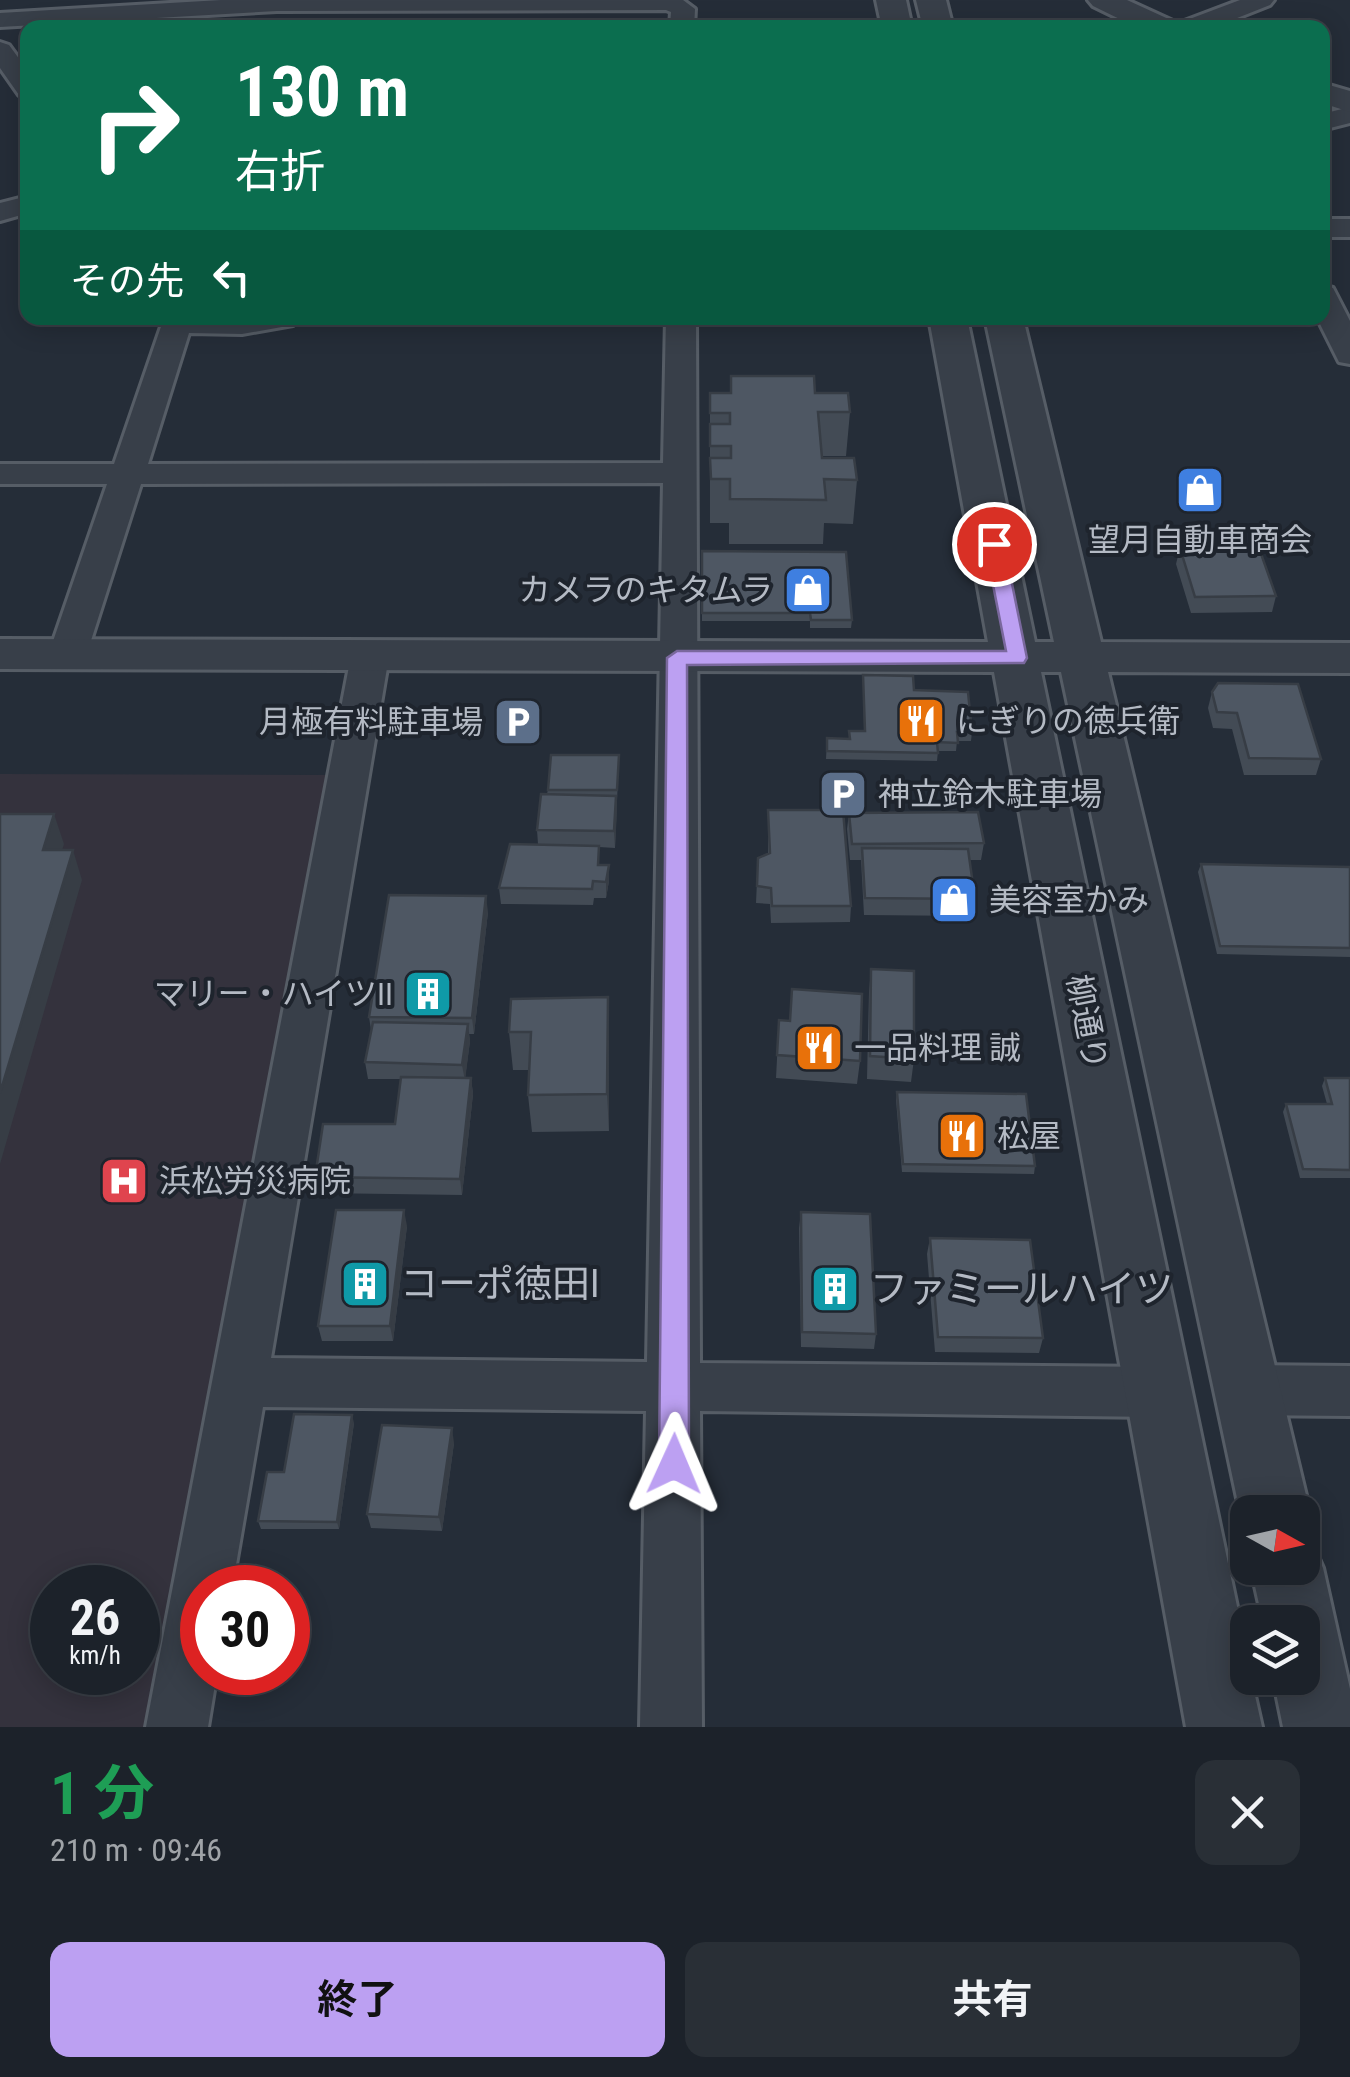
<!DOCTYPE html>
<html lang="ja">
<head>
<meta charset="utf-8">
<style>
	:root { --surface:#1c222a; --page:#292f36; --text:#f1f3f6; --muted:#a0a4a8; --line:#3a3f47; --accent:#bca0f2 }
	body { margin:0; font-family:"Roboto Condensed","Noto Sans JP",sans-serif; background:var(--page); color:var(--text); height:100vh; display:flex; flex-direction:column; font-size:38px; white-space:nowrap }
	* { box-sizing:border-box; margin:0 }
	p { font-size:32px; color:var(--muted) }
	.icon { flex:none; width:55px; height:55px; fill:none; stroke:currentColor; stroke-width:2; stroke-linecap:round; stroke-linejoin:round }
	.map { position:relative; height:1727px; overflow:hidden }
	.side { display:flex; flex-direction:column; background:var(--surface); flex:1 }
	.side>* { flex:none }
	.banner { position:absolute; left:20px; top:20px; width:1310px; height:305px; border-radius:20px; box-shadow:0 5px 25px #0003,0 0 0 2px var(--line); background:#0b6e4f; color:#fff; overflow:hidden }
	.needle { width:65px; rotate:98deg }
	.fabs { position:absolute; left:1230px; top:1495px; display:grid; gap:20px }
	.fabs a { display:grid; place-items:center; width:90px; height:90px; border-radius:20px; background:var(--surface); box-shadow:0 5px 25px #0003,0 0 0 2px var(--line); font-size:50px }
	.speed { position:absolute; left:30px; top:1565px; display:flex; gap:20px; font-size:50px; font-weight:700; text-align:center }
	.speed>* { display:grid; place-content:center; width:130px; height:130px; border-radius:50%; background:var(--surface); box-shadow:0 5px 25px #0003,0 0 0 2px var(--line); line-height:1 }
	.speed small { font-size:25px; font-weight:400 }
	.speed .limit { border:15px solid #d22; background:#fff; color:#111 }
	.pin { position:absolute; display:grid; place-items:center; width:85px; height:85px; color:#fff; margin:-42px; border:5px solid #fff; border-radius:50%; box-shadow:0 2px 10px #0007 }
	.me { position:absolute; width:110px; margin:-55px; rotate:1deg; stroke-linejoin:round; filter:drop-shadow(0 0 8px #0008) }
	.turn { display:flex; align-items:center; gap:35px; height:210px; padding:0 50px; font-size:45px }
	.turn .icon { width:130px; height:130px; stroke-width:2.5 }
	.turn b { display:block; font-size:70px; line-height:85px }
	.then { display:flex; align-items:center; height:95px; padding:0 50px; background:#0003; gap:20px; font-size:38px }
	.round { display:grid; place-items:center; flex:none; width:105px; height:105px; border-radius:20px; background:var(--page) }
	.headline { display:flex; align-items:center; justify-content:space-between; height:170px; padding:0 50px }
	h1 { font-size:60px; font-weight:700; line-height:75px; color:#1e9e55 }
	.cta { display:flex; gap:20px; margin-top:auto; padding:20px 50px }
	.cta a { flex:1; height:115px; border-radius:20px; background:var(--accent); color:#111; font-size:40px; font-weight:700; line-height:115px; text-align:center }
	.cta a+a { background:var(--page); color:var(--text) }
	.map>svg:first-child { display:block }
</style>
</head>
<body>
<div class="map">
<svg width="1350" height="1727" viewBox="0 0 1350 1727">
	<rect width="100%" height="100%" fill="#252d38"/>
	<path fill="#34323d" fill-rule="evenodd" d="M0 774 326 775 144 1727H0ZM52 1588H138V1672H52Z"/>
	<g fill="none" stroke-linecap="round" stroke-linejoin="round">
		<g stroke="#565d66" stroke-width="6">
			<path id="minor" d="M221 0H683L695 9 694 28H670L671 12 666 10 277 11 0 27V13Z
				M1240 0H1274L1270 5 1212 28H1176L1179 23Z
				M0 42 9 45 28 71V98L19 95 0 68Z
				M1350 107V123L1322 130V114Z
				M28 196V213L0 221V203Z
				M1322 219H1350V237H1322Z
				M1322 285 1333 288 1350 321V364L1339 362 1317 318H1322Z
				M164 318H297L293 325 242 334 189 333 148 464 663 463 666 318H696L700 1363 1158 1367 1177 1375 1185 1392 1177 1409 1158 1417 700 1411 702 1727H640L646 1411 263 1407 232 1588H202V1672H217L208 1727H146L351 656 357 647 370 644 383 647 389 656 271 1358 647 1362 663 483 141 484 87 653 81 662 68 665 55 662 49 653 107 484H0V464H114Z
				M1249 1365 1350 1366V1416L1249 1415 1230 1407 1222 1390 1230 1373Z"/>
		</g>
		<g stroke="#565d66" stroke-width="6">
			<path id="tertiary" d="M876 0H906L912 28H882Z
				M916 0H946L953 28H923Z
				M1088 0H1127L1175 22 1179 28H1138L1093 6Z
				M1322 83 1350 91V112L1322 103Z
				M929 318H967L1035 642H1054L985 318H1023L1101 642 1350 643V673L1108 672 1310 1512 1302 1529V1512H1248V1529L1240 1512 1061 672H1041L1248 1659V1678H1251L1262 1727H1186L994 672 0 669V639L988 642Z
				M1302 1540 1312 1543 1323 1568 1350 1689V1727H1283L1273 1678H1302V1622H1263L1251 1568H1302Z"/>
		</g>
		<use href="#minor" fill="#383f49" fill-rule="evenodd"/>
		<use href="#tertiary" fill="#383f49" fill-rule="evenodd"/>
	</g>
	<path fill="#434b55" d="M710 393H815L850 412 846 456H821L822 458 857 480 853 524 824 523 823 544H729V523H710Z
		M1180 548 1276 596 1272 612 1191 613 1176 564Z
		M702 551 852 620 851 628H810V621H702Z
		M863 675 914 690 972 732 971 741H957L956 751H938L937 761 826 759 827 738 849 739V731H864Z
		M1212 692 1321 759 1316 775H1244L1232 729 1213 728 1208 708Z
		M619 755 615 848 599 847V865L609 881 606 898H594L593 905 501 904 499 888 538 844 537 830 548 790Z
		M768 810 851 906 850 922 771 923 770 904 756 903 758 858 768 853Z
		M849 813 984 843 981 860H970L975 899 972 916 864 915 861 860H850L847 829Z
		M1201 864 1350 867V957L1217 954 1198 872Z
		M488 912 474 1034H469L470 1041 465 1078H471L473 1094 462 1195 319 1193 315 1177 395 1124 401 1079H368L365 1062 371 1030 369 1017Z
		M871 969 914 1059 911 1082 867 1079 869 992Z
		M608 997 609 1131 532 1132 528 1095 529 1070H513L509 1032Z
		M779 1020 860 1061 857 1084 776 1078Z
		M1325 1078H1350V1178H1300L1283 1112 1286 1104H1327L1322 1086Z
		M897 1092 1035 1166 1034 1174 902 1172 896 1100Z
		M801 1212 876 1334 874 1349 801 1347 799 1228Z
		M407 1226 393 1341H322L318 1326Z
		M930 1238 1043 1338 1039 1353 935 1352 927 1254Z
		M354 1423 339 1529H261L258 1521 284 1472Z
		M454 1443 442 1531 371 1528 367 1514Z"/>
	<path fill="#373d45" d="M616 796 617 812 615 848 614 831Z
		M54 814 64 844 53 880 43 850Z
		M73 850 82 880 0 1164V1093Z
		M609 865V881L606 898V882Z
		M486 896 488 912 474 1034 472 1018Z
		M608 997 609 1035V1131L607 1094Z
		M468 1024 470 1041 465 1081 462 1065Z
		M471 1078 473 1094 462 1195 460 1179Z
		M404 1210 407 1226 393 1341 390 1326Z
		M352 1415 354 1423 339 1529 337 1522Z
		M452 1428 454 1443 442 1531 439 1517Z"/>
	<path fill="#4e5763" stroke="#373d45" stroke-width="2.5" d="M731 376H814L815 393H848L850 412H818L822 458H854L857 480 824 479 826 500 730 499V479H711L710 458H731V446H710V424H730V413H710V393H731Z
		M1180 548H1259L1276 596 1195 597Z
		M702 551 846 552 852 620H811L810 613H702Z
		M863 675 913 676 914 690 968 692 972 732H957L958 743 937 742 938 753 827 751V738L850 739 849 731H865Z
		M1218 683 1298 684 1321 759 1249 758 1237 713 1217 712 1212 692Z
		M551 755H619L617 790H548Z
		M541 794 616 796 614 831 537 830Z
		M768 810H843L851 906H772L771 888 757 886 758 858 770 853Z
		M978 812 984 843 852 844 849 813Z
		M0 814H54L43 850H73L0 1093Z
		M510 844 599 846 598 865H609L606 882 593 881 592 889 499 888Z
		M862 848 968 849 975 899 865 898Z
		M1201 864 1350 867V948L1220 946Z
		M389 895 486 896 472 1018 369 1017Z
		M871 969 914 971V1059L870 1056Z
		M792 989 862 994 860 1061 777 1055 779 1020 790 1021Z
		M608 997 607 1094 528 1095 531 1032H509L511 999Z
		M373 1022 468 1024 462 1065 365 1062Z
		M401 1077 471 1078 460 1179 315 1177 323 1124H395Z
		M1325 1078H1350V1170L1303 1169 1286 1104H1332Z
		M897 1092 1026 1094 1035 1166 903 1164Z
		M336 1210H404L390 1326H318Z
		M801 1212 870 1214 876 1334 802 1332Z
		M930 1238 1030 1240 1043 1338 938 1337Z
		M294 1414 352 1415 337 1522 258 1521 267 1472H284Z
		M382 1425 452 1428 439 1517 367 1514Z"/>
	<path fill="#bca0f2" stroke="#7a689d" stroke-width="2.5" d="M994 539 1004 544 1027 658 1024 663 687 665 689 1464 684 1474 674 1478 664 1474 659 1464 667 658 677 651H1006L985 544Z"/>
	<defs>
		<g id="shop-square" transform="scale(2.5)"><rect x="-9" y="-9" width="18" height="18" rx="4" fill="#3f7fe0" stroke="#1e242d"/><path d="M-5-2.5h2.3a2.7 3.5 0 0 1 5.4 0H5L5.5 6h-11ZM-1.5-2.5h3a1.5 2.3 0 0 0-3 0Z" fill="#fff"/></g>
		<g id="restaurant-square" transform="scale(2.5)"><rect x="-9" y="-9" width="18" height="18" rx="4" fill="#e8710a" stroke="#1e242d"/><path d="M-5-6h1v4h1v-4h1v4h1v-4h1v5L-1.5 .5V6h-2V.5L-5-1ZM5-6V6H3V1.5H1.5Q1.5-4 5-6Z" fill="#fff"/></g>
		<g id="parking-square" transform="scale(2.5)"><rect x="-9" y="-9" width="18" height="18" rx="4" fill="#5c6f8a" stroke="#1e242d"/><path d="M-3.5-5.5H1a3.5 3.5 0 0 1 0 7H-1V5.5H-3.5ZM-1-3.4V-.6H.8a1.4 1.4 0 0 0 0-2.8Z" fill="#fff"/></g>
		<g id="building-square" transform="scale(2.5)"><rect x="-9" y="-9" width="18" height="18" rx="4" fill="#0f9aa8" stroke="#1e242d"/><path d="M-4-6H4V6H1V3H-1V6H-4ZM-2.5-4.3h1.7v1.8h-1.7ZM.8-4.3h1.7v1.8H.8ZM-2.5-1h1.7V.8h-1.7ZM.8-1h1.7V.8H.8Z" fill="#fff"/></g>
		<g id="hospital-square" transform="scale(2.5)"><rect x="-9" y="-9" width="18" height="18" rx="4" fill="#e0444e" stroke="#1e242d"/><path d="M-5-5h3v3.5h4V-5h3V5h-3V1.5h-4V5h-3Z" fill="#fff"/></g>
	</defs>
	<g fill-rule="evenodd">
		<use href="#shop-square" x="1200" y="490"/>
		<use href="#shop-square" x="808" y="590"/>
		<use href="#restaurant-square" x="921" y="721"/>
		<use href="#parking-square" x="518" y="722"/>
		<use href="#parking-square" x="843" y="794"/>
		<use href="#shop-square" x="954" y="900"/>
		<use href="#building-square" x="428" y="994"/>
		<use href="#restaurant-square" x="819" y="1048"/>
		<use href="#restaurant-square" x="962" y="1136"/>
		<use href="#hospital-square" x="124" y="1181"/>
		<use href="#building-square" x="365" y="1284"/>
		<use href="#building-square" x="835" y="1289"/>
	</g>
	<g text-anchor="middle" stroke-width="8" stroke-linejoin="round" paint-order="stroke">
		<g font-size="32" fill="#b4bac4" stroke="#1e242d" text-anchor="start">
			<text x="1200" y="551" text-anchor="middle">望月自動車商会</text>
			<text x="773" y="601" text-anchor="end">カメラのキタムラ</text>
			<text x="956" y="732">にぎりの徳兵衛</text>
			<text x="483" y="733" text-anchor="end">月極有料駐車場</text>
			<text x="878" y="805">神立鈴木駐車場</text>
			<text x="989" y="911">美容室かみ</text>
			<text x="393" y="1005" text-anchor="end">マリー・ハイツII</text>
			<text x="854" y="1059">一品料理 誠</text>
			<text x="997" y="1147">松屋</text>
			<text x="159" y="1192">浜松労災病院</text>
		</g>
		<g font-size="32" fill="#b4bac4" stroke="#1e242d">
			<text transform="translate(1087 1022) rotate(79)" y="11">柳通り</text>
		</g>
		<g font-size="38" fill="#b4bac4" stroke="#1e242d" text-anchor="start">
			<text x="400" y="1297">コーポ徳田I</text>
			<text x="870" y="1302">ファミールハイツ</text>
		</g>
	</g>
</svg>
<div class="fabs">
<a><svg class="needle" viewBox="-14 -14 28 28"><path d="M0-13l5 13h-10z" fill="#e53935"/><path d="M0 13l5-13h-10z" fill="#a0a4a8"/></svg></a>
<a><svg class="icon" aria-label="layers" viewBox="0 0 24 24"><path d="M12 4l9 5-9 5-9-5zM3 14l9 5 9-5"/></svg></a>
</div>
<div class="speed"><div>26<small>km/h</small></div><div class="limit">30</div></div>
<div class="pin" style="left:994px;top:544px;background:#d93025"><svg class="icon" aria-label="arrive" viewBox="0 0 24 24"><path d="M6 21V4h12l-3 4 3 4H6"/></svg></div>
<svg class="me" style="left:674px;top:1464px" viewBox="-20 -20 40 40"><path d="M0-17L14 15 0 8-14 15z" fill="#bca0f2" stroke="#fff" stroke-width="4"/></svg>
<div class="banner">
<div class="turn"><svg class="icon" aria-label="right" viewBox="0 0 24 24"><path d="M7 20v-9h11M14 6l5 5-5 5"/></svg><div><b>130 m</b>右折</div></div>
<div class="then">その先<svg class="icon" aria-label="left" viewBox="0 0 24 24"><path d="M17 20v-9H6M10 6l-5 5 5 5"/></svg></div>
</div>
</div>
<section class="side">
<div class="headline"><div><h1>1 分</h1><p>210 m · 09:46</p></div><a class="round"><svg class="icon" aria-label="close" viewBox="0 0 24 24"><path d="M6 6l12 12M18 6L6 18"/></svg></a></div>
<div class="cta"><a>終了</a><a>共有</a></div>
</section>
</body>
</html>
